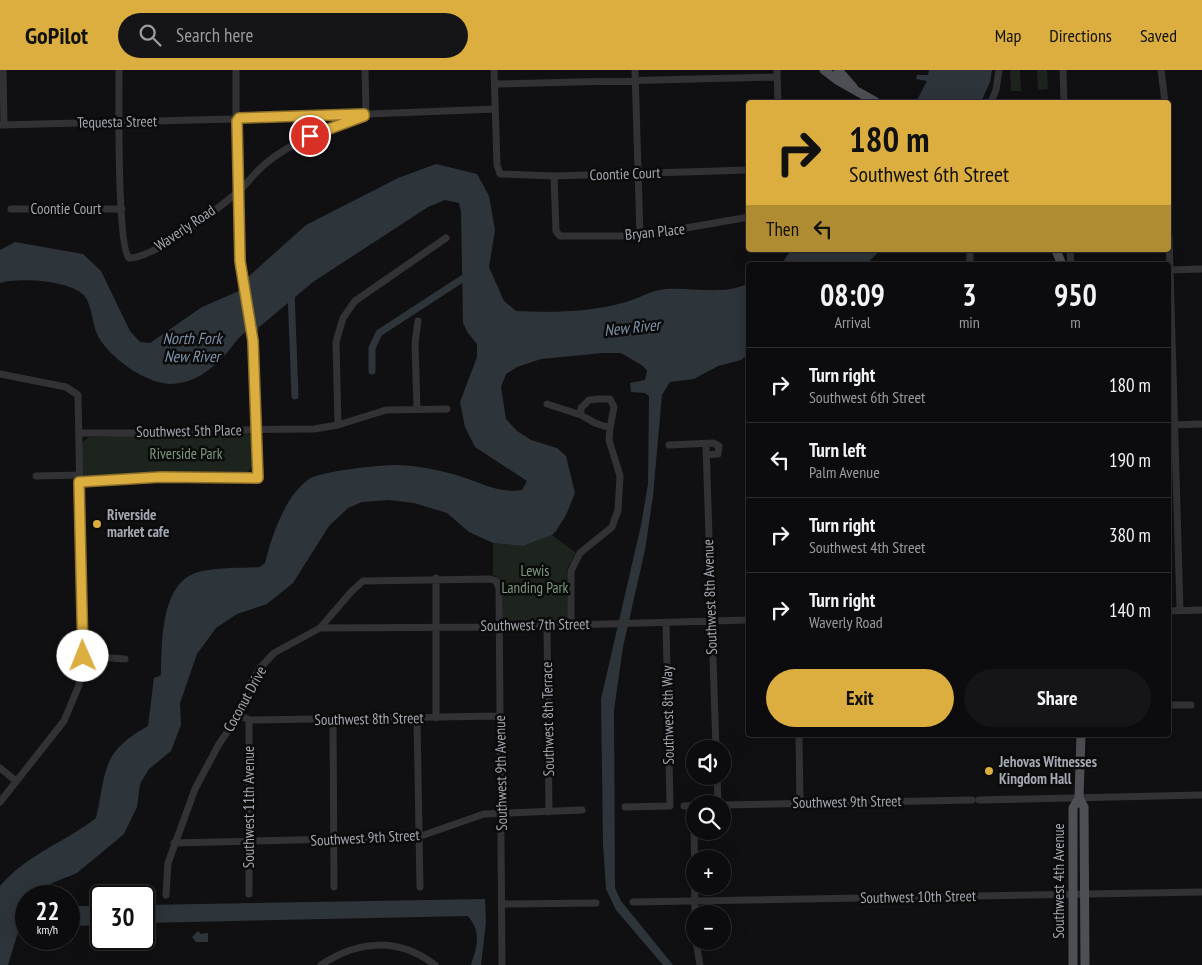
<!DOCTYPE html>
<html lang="en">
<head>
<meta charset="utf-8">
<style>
	:root { --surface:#0c0c0e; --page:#151517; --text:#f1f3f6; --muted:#9a9b9e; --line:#2c2c2e; --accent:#dbae3f }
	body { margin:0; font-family:"PT Sans Narrow",sans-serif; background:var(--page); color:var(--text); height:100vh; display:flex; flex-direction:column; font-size:19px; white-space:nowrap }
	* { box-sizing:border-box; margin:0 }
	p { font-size:16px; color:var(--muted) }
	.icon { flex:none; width:28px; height:28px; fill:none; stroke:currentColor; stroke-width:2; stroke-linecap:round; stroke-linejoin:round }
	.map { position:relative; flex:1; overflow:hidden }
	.drawer { position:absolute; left:746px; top:192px; width:425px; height:475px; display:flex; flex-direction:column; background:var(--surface); border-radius:5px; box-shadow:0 5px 20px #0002,0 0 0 1px var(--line) }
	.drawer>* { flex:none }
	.hud { position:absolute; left:746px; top:30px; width:425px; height:152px; border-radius:5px; box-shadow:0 5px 20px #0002,0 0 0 1px var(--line); background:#dbae3f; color:#111; overflow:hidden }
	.controls { position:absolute; left:686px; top:670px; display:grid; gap:10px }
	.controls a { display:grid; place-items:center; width:45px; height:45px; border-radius:50%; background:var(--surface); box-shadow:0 5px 20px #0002,0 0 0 1px var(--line); font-size:25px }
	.speed { position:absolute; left:15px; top:815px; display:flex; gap:10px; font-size:25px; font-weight:700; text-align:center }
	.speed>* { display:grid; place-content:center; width:65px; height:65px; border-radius:50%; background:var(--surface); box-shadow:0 5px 20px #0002,0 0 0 1px var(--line); line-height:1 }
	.speed small { font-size:12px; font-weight:400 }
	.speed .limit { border:2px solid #111; border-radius:8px; background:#fff; color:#111 }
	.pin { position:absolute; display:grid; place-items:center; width:42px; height:42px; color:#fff; margin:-21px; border:2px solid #fff; border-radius:50%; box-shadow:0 1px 5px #0007 }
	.me { position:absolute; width:55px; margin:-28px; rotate:359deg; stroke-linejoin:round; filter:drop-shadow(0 0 4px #0008) }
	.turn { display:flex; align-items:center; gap:18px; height:105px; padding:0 20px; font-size:22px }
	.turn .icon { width:65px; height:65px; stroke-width:2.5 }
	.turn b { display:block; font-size:35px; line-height:42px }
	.then { display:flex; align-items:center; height:48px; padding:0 20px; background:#0003; gap:10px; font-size:19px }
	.eta { display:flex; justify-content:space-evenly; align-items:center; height:85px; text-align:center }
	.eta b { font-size:30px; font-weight:800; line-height:35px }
	.primary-button { display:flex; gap:10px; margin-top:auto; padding:10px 20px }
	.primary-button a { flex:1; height:58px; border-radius:30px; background:var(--accent); color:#111; font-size:20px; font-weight:800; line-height:58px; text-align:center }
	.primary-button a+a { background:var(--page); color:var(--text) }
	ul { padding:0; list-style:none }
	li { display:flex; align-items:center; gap:15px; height:75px; padding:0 20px; border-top:1px solid var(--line) }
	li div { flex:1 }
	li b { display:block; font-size:19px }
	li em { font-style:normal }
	header { display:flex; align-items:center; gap:30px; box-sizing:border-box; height:70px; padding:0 25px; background:var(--accent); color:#111 }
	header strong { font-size:24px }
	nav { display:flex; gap:28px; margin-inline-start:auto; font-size:18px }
	.search { width:350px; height:45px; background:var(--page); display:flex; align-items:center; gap:12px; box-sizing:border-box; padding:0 18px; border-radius:28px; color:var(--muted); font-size:19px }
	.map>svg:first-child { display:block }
</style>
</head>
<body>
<header>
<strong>GoPilot</strong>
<div class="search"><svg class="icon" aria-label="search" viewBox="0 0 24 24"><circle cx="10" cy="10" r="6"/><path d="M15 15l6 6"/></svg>Search here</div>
<nav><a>Map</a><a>Directions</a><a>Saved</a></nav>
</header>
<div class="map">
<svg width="1202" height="895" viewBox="0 0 1202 895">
	<rect width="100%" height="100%" fill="#101012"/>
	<path fill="#1d241e" d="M1010 0H1020L1021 21H1011Z
		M1037 0H1047L1048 19 1038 20Z
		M245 361 255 368 254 395 247 402 88 408 84 407 83 403 81 373 89 367Z
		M552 465 576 483 567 499 568 552 503 554V512L493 505V473L523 476Z"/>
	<path fill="#2d343a" d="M929 0H992L990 12 981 32H916L927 11 916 9 917 5H928Z
		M436 94 477 104 489 126 495 160 489 197 504 231 516 241C552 243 591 242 626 232 640 228 651 220 666 219 692 217 725 226 749 213V283L741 290 718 296 694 309 670 312 662 325 653 426 645 480 623 577 614 640 615 818 621 831 673 895H663L616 840 606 819 603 774 601 629 641 455 648 414 649 326 645 323 631 322 630 313 645 310 647 301 643 296 621 283H603L541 289 517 297 506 304 501 317 506 349 517 361 531 370 557 378 566 386 575 423 566 445 556 461 552 465 523 476 493 473 469 462 447 443 414 433 389 430 362 432 348 438 329 456 293 513 267 534 237 544 216 558 197 584 180 633 181 655 171 681 149 699 140 714 137 737 124 764 77 803 50 814 31 826H26V858L19 859 8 895H0V816C26 785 65 772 96 748 107 700 100 683 148 656L154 608 161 605C162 574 160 513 198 502 218 497 240 498 260 497L265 493C272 465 285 426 309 409 321 401 380 395 396 395 414 395 432 399 449 403 475 409 495 424 522 420L527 411 475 377 465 357 460 332 477 287V274L468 263 463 253 461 142 459 133 445 130 428 137 313 212 258 258 259 260 257 261 255 258C241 261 235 274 225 285 211 300 193 314 170 314 145 313 112 289 99 268 92 256 93 240 86 228 75 210 18 207 0 213V180L15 172 83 184 101 201 130 261 140 272 150 273 202 237 248 217V207L306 155 398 108Z
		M791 180H881L865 195H781Z
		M485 829 486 852 481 895H471C477 876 482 863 468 846L144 853V835Z
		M69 836H101V855L69 856Z
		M198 861 201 864 208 863V872H196L192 867Z"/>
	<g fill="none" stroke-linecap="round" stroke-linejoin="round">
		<path stroke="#2d343a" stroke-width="7" d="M291 221 295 326
			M372 301V278L379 263 462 209"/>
		<path stroke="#323236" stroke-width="7" d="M3 0 4 54
			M119 0C119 26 117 176 129 188 153 189 219 138 239 121 248 113 255 102 265 94 294 70 330 58 364 46
			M236 0V46
			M365 0 366 42
			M494 0 497 95 500 104 554 106 749 100
			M635 0 640 166
			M777 0 778 32
			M1063 0 1064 32
			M1161 0 1165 32
			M495 14 777 7
			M991 32 996 20 999 0
			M369 44 495 39
			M239 49 363 44
			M0 55 233 49
			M554 106 556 161 560 166H640L749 147
			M11 139H122
			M1169 166 1180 540
			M970 180V195
			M1070 180 1071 195
			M1169 200 1202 199
			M0 304 66 317 78 325 83 586 79 615 64 651 0 732
			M598 329H610L614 337 610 358 595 353 581 345V338L589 330Z
			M547 334 581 345
			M417 339 415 273 418 251
			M338 355 336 272 343 248 355 231 446 168
			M1169 355 1202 354
			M79 363H180L207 360 314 359 338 355 386 340 447 339
			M669 375 713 373 719 376 718 384 706 385
			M706 375 716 679
			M36 406 79 405
			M79 412 152 408H258L253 271 240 191 237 51
			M436 508V648
			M1169 541 1202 540
			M571 555V501L580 483 612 457 618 440 620 406 609 370 610 358
			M547 556 549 742
			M320 558 500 557 749 550
			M83 586 125 589
			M1169 635H1191
			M239 645 249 650 500 646
			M417 648 420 817
			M249 650V824
			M333 650 334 817
			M799 665 800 733
			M0 698 16 711
			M717 706 718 734
			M979 730 1202 725
			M722 735 972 730
			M684 736H695
			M694 736 695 855
			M625 737 670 736 666 553
			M174 773 418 767 484 744 582 740
			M166 825 168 793 195 719 219 674 239 645 250 614 260 598 274 583 320 558 351 522 363 511 490 509 496 511 499 518 502 895
			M633 832 1202 822
			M502 834 596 833
			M696 871 700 895
			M321 895C358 870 398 867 435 895"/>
		<path stroke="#4e4f55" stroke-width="9" d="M824 0 837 10 876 32
			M838 0 853 17
			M1056 180 1062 195
			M1081 665 1079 728 1084 737 1085 895
			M1073 895V738L1079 728"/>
	</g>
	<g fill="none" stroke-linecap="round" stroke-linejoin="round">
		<g stroke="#8e7129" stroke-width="12">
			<path id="route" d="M83 586 79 412 161 407 258 408 253 271 240 191 237 51 239 48 364 44V46L310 66"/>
		</g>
		<use href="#route" stroke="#dbae3f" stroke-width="9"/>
	</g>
	<g fill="#dbae3f" stroke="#0b0b0c" stroke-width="2">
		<circle cx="97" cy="454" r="5"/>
		<circle cx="989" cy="701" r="5"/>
	</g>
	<g text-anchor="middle" stroke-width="5" stroke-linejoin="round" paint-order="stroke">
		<g font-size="15" fill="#a3a7b1" stroke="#0b0b0c">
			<text transform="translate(117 52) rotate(-1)" y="5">Tequesta Street</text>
			<text transform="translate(625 104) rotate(-2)" y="5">Coontie Court</text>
			<text x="66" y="144">Coontie Court</text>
			<text transform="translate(185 158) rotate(-34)" y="5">Waverly Road</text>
			<text transform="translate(655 162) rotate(-6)" y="5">Bryan Place</text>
			<text transform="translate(189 361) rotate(-1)" y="5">Southwest 5th Place</text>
			<text transform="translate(710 527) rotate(-92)" y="5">Southwest 8th Avenue</text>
			<text transform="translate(535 555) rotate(-1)" y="5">Southwest 7th Street</text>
			<text transform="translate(245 629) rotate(-61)" y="5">Coconut Drive</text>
			<text transform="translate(668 645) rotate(-91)" y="5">Southwest 8th Way</text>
			<text transform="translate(369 649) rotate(-1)" y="5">Southwest 8th Street</text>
			<text transform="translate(548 649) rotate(-91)" y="5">Southwest 8th Terrace</text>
			<text transform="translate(501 703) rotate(-91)" y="5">Southwest 9th Avenue</text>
			<text transform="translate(847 732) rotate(-1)" y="5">Southwest 9th Street</text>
			<text transform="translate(249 737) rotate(-90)" y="5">Southwest 11th Avenue</text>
			<text transform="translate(365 768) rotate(-3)" y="5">Southwest 9th Street</text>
			<text transform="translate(1059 811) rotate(-90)" y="5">Southwest 4th Avenue</text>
			<text transform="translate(918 827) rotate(-1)" y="5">Southwest 10th Street</text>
		</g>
		<g font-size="15" fill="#7c9a7f" stroke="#0b0b0c">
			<text x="186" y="389">Riverside Park</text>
			<text x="535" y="506">Lewis<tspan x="535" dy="17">Landing Park</tspan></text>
		</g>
		<g font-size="15" font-weight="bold" fill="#a3a7b1" stroke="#0b0b0c" text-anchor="start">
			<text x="107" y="450">Riverside<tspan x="107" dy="17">market cafe</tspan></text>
			<text x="999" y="697">Jehovas Witnesses<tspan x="999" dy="17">Kingdom Hall</tspan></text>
		</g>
		<g font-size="16" font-style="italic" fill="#7d92a8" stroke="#0b0b0c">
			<text transform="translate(632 257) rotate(-6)" y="6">New River</text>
			<text x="192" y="274">North Fork<tspan x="192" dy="18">New River</tspan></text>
		</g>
	</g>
</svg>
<div class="controls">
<a><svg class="icon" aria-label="sound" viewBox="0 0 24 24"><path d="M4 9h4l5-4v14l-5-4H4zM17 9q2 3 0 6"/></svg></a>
<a><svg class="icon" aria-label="search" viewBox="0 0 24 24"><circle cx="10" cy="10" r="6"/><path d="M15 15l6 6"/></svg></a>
<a>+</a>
<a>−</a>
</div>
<div class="speed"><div>22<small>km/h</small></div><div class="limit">30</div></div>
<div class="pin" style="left:310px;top:66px;background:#d93025"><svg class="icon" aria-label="arrive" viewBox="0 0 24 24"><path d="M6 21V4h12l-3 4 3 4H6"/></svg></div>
<svg class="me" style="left:83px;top:586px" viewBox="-20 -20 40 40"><circle r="19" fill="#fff"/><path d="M0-13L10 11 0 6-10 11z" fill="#dbae3f"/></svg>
<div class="hud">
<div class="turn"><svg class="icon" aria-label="right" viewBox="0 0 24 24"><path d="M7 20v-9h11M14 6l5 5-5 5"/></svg><div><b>180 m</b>Southwest 6th Street</div></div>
<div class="then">Then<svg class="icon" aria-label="left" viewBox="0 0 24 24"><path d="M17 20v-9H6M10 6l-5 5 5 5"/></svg></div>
</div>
<section class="drawer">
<div class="eta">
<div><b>08:09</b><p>Arrival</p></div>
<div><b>3</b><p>min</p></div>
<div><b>950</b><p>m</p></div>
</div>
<ul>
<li><svg class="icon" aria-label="right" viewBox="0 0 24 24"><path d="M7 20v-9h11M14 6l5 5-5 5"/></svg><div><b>Turn right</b><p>Southwest 6th Street</p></div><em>180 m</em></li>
<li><svg class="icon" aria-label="left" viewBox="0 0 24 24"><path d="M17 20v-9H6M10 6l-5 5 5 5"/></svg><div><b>Turn left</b><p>Palm Avenue</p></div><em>190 m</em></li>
<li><svg class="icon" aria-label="right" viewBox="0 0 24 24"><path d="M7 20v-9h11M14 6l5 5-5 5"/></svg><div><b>Turn right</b><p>Southwest 4th Street</p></div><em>380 m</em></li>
<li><svg class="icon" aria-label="right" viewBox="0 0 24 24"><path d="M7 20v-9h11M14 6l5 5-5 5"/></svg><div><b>Turn right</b><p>Waverly Road</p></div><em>140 m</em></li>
</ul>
<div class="primary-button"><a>Exit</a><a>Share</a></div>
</section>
</div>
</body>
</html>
